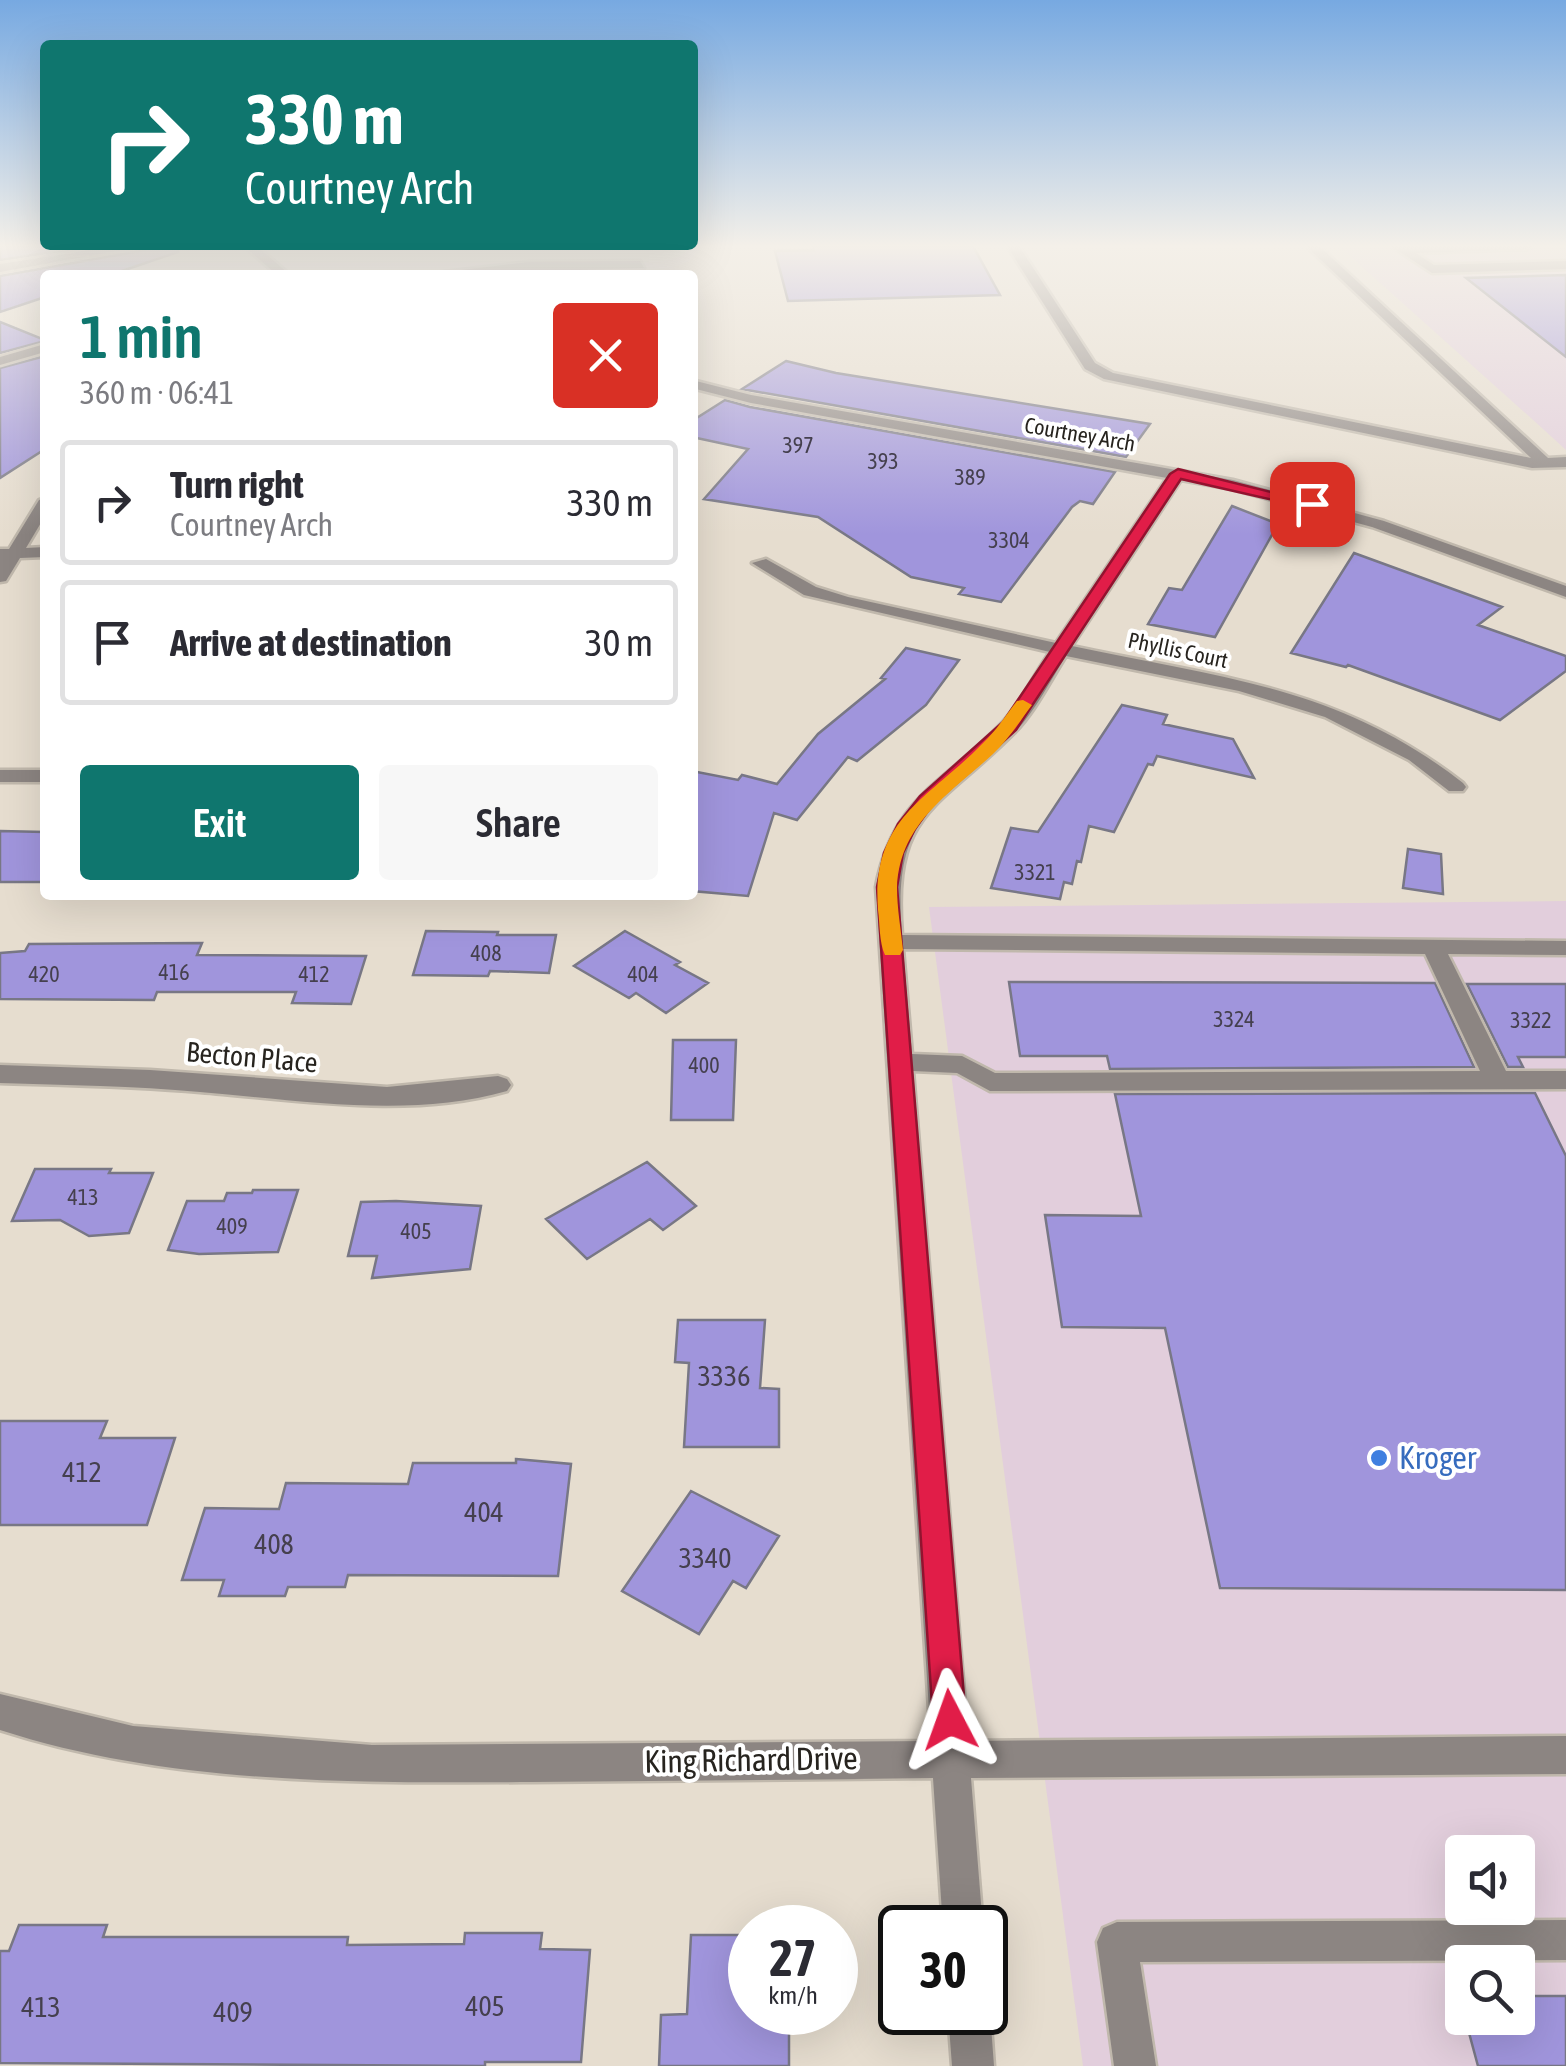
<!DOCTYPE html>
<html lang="en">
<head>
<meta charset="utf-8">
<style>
	:root { --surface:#fff; --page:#f7f7f7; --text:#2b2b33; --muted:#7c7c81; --line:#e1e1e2; --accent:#0f766e }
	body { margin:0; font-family:"Asap Condensed",sans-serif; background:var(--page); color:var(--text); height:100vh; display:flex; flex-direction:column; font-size:38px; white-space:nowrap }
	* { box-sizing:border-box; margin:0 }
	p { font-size:32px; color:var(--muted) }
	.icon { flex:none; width:55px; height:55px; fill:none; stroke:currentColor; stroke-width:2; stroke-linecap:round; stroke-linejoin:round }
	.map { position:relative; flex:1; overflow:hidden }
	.side { position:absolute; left:40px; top:270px; width:658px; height:630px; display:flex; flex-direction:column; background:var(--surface); border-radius:10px; box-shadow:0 10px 40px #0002 }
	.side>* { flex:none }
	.banner { position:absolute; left:40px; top:40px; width:658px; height:210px; border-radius:10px; box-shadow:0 10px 40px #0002; background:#0f766e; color:#fff; overflow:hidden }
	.fabs { position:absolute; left:1445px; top:1835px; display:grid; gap:20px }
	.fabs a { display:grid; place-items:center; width:90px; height:90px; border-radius:10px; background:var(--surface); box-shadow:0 10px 40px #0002; font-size:50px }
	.speed { position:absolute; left:728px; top:1905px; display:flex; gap:20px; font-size:50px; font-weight:700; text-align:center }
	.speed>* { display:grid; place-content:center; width:130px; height:130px; border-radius:50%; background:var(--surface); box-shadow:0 10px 40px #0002; line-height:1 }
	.speed small { font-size:25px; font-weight:400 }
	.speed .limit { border:5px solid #111; border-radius:15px; background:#fff; color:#111 }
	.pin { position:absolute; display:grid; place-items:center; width:85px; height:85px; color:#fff; margin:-42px; border-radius:20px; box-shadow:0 5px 15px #0006 }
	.me { position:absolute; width:110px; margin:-55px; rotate:356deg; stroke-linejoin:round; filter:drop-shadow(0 0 8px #0008) }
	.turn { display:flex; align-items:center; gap:35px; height:210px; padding:0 40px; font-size:45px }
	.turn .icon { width:130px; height:130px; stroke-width:2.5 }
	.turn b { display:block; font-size:70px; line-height:85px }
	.round { display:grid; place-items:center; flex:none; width:105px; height:105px; border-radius:10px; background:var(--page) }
	.head { display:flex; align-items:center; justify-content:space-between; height:170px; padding:0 40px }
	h1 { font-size:60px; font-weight:600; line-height:75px; color:var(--accent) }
	.button { display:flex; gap:20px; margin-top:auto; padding:20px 40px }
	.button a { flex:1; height:115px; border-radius:10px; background:var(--accent); color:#fff; font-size:40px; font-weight:600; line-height:115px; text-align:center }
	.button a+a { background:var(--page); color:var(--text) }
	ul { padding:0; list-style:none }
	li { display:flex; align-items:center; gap:30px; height:125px; margin:0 20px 15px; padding:0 20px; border:5px solid var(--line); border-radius:10px }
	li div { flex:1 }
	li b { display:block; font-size:38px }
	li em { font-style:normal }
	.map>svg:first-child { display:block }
</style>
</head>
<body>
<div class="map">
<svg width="1566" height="2066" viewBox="0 0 1566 2066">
	<rect width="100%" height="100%" fill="#e6ddcf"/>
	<path fill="#e2cedc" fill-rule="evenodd" d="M1339 246H1566V450L1542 428Z
		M1566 901V2066H1083L929 907ZM1462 1852H1518V1908H1462ZM1462 1962H1518V2018H1462Z"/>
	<path fill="#a095dc" stroke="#787785" stroke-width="2.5" d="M0 246H93L0 260Z
		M148 246H177L178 252 110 275H45V297L0 312V276L145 250Z
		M813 246H973L1000 295 788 301 775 251 814 250Z
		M1566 275V357L1466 278Z
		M0 322 45 340V341L0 353Z
		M45 356V449L0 478V368Z
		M786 361 836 373 1150 424 1126 457 742 389Z
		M725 400 750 407 1115 472 1093 504 1080 501 1072 507 1001 602 959 594 964 588 911 577 818 517 704 499 748 449 692 437V421Z
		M1232 506 1278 524 1215 637 1148 624 1169 588 1182 590Z
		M1354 553 1502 607 1478 625 1566 656V671L1500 720 1348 665 1346 667 1291 653Z
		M906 648 959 660 926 705 857 761 848 757 797 820 774 813 748 896 692 891V771L738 780 742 775 777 784 818 734 885 679 881 678Z
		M1122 705 1167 715 1163 724 1233 739 1254 778 1157 756 1153 765 1148 764 1114 832 1089 826 1081 862 1077 861 1072 884 1064 882 1060 899 991 888 1011 828 1038 832Z
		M0 831 45 832V882H0Z
		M1408 849 1441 854 1443 894 1403 888Z
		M426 931 498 932 497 935H556L549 973 490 971 488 976 413 975Z
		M625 931 680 962 675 965 708 983 666 1013 636 993 629 998 574 966Z
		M202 943 197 955 366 956 351 1004 292 1003 296 992H157L154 1000 0 999V953L25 951 29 944Z
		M1009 982 1435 983 1474 1067 1110 1069 1107 1056H1020Z
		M1467 984H1566V1057H1518L1523 1067H1508Z
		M673 1040H736L733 1120H671Z
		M1535 1093 1566 1156V1590L1220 1588 1165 1328 1062 1327 1045 1215 1141 1216 1115 1094Z
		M647 1162 696 1206 663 1230 650 1219 587 1259 546 1219Z
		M35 1169H111L109 1173H153L129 1233 89 1236 60 1220 12 1221Z
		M253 1190H298L278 1252 199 1254 168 1250 187 1201H224L227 1193H252Z
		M396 1201 481 1206 470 1269 372 1278 377 1256H348L361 1202Z
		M678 1320H765L760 1388 779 1389V1447H684L689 1363 675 1362Z
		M0 1421H107L100 1438H175L147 1525H0Z
		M516 1459 571 1464 558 1576 348 1575 345 1587H288L285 1596H219L224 1580H182L205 1508 279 1509 286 1483 408 1484 413 1463H516Z
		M691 1491 779 1536 746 1588 733 1581 699 1634 622 1591Z
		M19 1925H107L103 1937H348L347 1945 464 1944 465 1933H542L540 1949 590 1950 581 2062H485V2066L0 2063V1951H9Z
		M691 1935H750V2012H789V2066H659L661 2015 687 2014Z
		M1518 1996H1566V2066H1478L1465 2018H1518Z"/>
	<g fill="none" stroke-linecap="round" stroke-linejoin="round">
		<g stroke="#c0b8ac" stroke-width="5">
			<path id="minor" d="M117 246H144L0 272V264Z
				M244 246H257L290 275H277Z
				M1007 246H1019L1095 363 1113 373 1531 458 1306 246H1319L1548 458 1566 457V467L1532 468 1104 379 1085 369Z
				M1391 246H1534L1528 249 1416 253 1434 265 1566 261V269L1432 273Z
				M640 261 644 268 419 275 529 262Z
				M45 344V352L0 365V357Z
				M692 380 751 395 1233 480 1384 521 1566 586V597L1372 527 1232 489 1181 480 1072 646C1220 678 1339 686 1463 783L1466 787 1463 791H1449L1409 760 1325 717 1239 691 1066 656C1050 681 1035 712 1014 733 937 811 892 810 902 935L1566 941V955L1448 954 1506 1071H1566V1089L990 1091 957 1073 913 1071 968 1741 1566 1736V1774L971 1778 983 1928H943L933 1778C800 1780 666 1781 532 1782 355 1783 170 1785 0 1730V1694L133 1726 372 1745 931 1741 876 887C892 798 944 783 1001 724 1020 704 1034 675 1050 652L804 595 752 563 766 559 816 587 848 597 1056 643 1167 478 751 403 692 388ZM903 949 1425 954 1480 1071 995 1073 962 1056 912 1054Z
				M45 498V516L26 548 45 547V557L20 558 6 581 0 582V549H9L39 500Z
				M0 770H45V782H0Z
				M0 1065 150 1070 387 1087 498 1076 507 1079 511 1085 507 1091C409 1119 300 1100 200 1092 134 1086 67 1085 0 1083Z
				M1566 1920V1960L1140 1962 1156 2066H1114L1097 1942 1103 1928 1117 1922Z
				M985 2000 990 2012 994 2066H952L948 2012H985Z"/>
		</g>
		<use href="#minor" fill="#8c8582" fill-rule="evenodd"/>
	</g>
	<linearGradient id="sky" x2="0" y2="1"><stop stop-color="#77a9e1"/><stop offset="0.46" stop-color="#f4f0e9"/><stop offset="1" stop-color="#f4f0e9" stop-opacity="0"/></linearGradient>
	<rect width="1566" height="535" fill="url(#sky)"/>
	<path fill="#e11d48" stroke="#92132f" stroke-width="2.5" d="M1178 469 1319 504 1312 509 1181 479 1016 730 933 804 915 829 903 853 897 887 966 1720 962 1731 950 1736 938 1731 933 1720 877 887 884 853 898 824 920 796 1003 722 1170 474Z"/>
	<path fill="#f59e0b" d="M1023 700 1032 705C1020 721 1008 740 993 754 951 793 899 823 897 888 897 908 901 930 903 950L900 955H885C879 942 880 924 878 910 871 817 929 799 983 743 996 731 1006 715 1017 701Z"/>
	<circle fill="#3f7fe0" stroke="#fff" stroke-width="4" cx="1379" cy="1458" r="10"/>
	<g text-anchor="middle" stroke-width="8" stroke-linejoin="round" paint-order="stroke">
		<g font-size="22" fill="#27241f" stroke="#fff">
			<text transform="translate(1080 434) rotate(10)" y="8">Courtney Arch</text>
			<text transform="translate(1178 650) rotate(12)" y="8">Phyllis Court</text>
		</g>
		<g font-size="22" fill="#45404e">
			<text x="798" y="453">397</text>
			<text x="883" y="469">393</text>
			<text x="970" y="485">389</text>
			<text x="1009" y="548">3304</text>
			<text x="1035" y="880">3321</text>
			<text x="486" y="961">408</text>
			<text x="174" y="980">416</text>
			<text x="44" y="982">420</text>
			<text x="314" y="982">412</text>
			<text x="643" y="982">404</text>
			<text x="1234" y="1027">3324</text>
			<text x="1531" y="1028">3322</text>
			<text x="704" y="1073">400</text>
			<text x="83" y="1205">413</text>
			<text x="232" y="1234">409</text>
			<text x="416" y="1239">405</text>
		</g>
		<g font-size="28" fill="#27241f" stroke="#fff">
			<text transform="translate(252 1057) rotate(5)" y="10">Becton Place</text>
		</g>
		<g font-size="28" fill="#45404e">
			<text x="724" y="1386">3336</text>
			<text x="82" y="1482">412</text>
			<text x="484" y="1522">404</text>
			<text x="274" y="1554">408</text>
			<text x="705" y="1568">3340</text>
			<text x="485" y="2016">405</text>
			<text x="41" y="2017">413</text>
			<text x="233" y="2022">409</text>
		</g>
		<g font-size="32" fill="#366cbe" stroke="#fff" text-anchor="start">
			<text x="1399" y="1469">Kroger</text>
		</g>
		<g font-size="32" fill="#27241f" stroke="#fff">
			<text transform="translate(751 1760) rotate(-1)" y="11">King Richard Drive</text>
		</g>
	</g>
</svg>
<div class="fabs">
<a><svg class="icon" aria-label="sound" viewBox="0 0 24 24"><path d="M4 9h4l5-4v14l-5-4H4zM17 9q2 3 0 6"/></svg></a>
<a><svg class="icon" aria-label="search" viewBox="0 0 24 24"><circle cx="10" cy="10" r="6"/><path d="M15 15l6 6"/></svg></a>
</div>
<div class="speed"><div>27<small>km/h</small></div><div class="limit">30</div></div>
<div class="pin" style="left:1312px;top:504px;background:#d93025"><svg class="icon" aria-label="arrive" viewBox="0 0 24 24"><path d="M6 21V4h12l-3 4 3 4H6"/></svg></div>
<svg class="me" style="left:950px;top:1720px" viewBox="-20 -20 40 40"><path d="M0-17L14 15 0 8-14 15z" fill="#e11d48" stroke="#fff" stroke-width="4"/></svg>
<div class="banner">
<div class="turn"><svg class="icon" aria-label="right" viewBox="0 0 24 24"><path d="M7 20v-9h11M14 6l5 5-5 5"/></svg><div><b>330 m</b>Courtney Arch</div></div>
</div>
<section class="side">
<div class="head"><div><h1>1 min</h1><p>360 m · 06:41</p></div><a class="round" style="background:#d93025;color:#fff"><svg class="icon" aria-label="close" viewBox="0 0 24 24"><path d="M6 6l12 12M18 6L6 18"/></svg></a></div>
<ul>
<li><svg class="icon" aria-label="right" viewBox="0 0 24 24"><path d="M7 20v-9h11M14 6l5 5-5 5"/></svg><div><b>Turn right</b><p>Courtney Arch</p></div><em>330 m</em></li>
<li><svg class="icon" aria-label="arrive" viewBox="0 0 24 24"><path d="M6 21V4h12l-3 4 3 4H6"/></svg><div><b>Arrive at destination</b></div><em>30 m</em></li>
</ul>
<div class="button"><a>Exit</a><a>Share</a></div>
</section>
</div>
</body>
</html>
